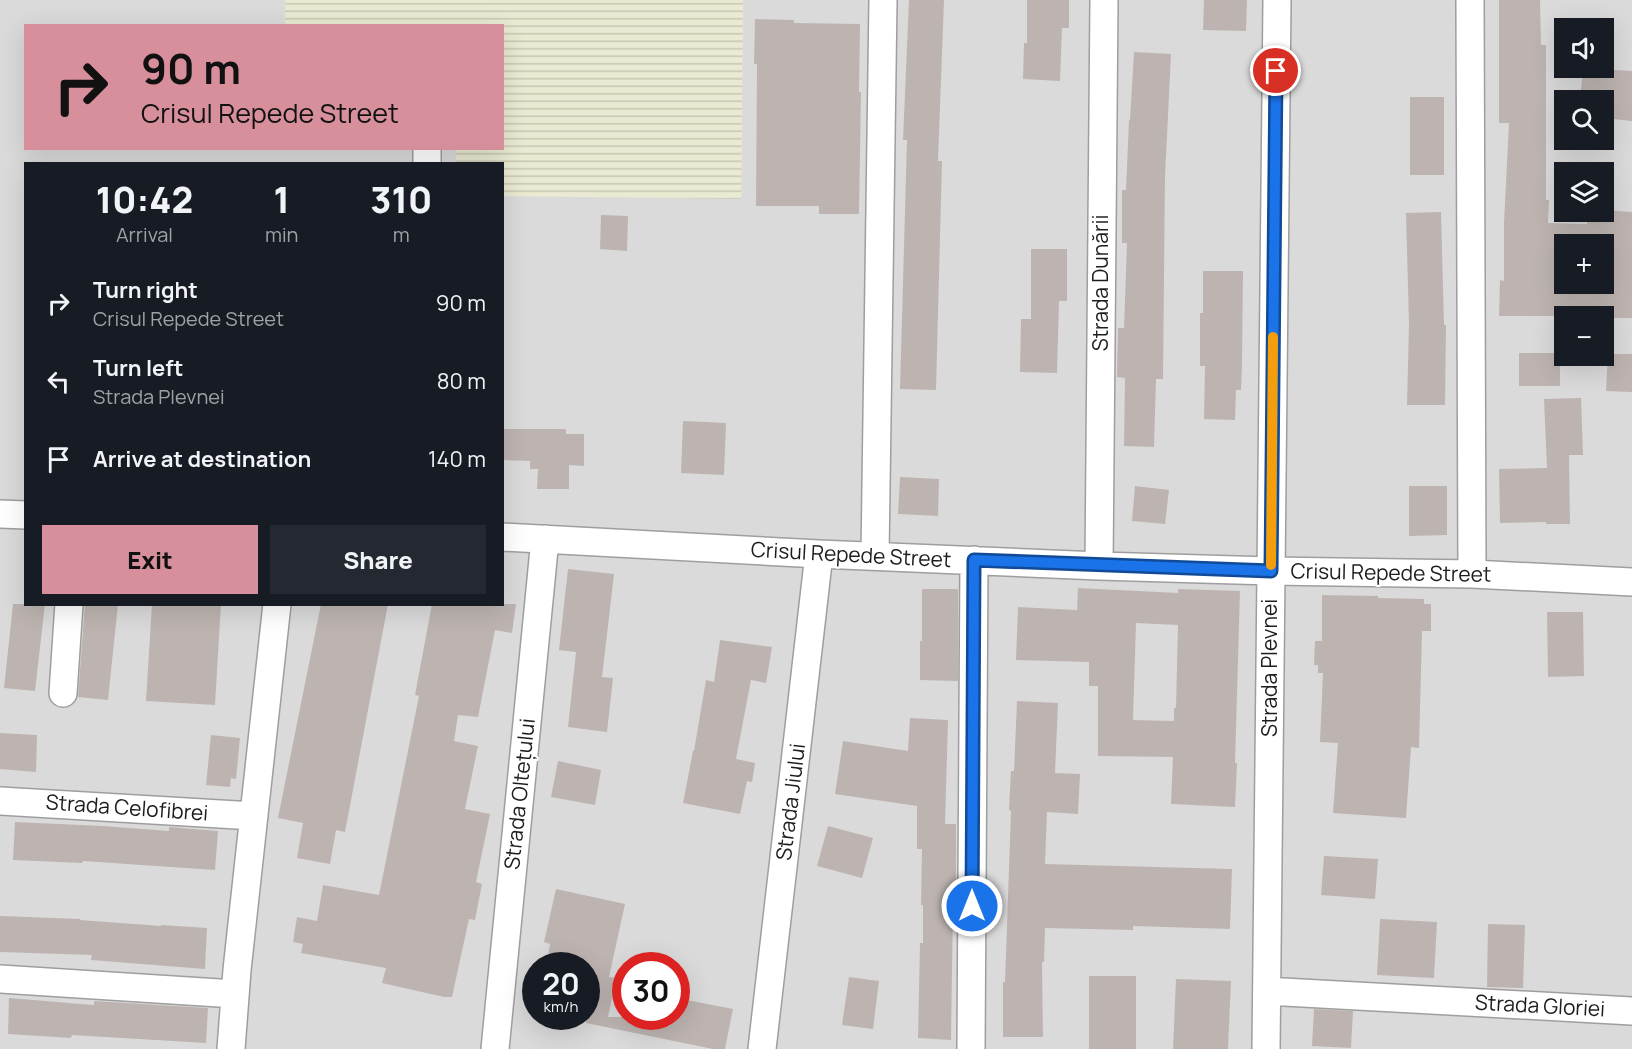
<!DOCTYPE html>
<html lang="en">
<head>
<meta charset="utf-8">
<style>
	:root { --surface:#171b24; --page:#242831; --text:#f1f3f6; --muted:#9ea1a6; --accent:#d68f9b }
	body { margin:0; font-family:Manrope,sans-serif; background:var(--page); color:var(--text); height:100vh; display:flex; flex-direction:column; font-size:22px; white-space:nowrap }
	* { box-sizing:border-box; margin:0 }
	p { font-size:20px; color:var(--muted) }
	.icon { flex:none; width:33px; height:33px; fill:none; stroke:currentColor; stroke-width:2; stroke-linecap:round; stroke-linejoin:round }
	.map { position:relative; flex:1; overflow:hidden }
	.details { position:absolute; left:24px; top:162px; width:480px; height:444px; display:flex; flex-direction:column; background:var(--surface); border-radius:0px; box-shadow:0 6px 24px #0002 }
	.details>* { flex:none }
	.top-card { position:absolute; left:24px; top:24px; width:480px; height:126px; border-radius:0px; box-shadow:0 6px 24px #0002; background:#d68f9b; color:#111; overflow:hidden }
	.fabs { position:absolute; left:1554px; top:18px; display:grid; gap:12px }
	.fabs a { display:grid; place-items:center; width:60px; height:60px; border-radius:0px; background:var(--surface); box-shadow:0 6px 24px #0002; font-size:30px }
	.speed { position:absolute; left:522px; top:952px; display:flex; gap:12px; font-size:30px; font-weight:700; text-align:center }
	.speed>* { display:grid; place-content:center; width:78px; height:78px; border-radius:50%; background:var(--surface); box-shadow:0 6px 24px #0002; line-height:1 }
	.speed small { font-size:15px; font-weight:400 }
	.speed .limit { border:9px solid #d22; background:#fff; color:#111 }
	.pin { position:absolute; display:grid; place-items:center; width:51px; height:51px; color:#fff; margin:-26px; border:3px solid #fff; border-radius:50%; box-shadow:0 2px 6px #0007 }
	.me { position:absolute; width:66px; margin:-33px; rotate:0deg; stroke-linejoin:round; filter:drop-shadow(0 0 4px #0008) }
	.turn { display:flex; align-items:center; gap:21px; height:126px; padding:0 18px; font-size:27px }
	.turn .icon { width:78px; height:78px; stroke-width:2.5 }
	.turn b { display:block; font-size:42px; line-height:51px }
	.eta { display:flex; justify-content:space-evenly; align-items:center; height:102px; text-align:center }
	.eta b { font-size:36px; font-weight:800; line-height:42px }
	.cta { display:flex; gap:12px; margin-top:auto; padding:12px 18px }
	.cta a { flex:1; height:69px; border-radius:0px; background:var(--accent); color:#111; font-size:24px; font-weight:800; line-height:69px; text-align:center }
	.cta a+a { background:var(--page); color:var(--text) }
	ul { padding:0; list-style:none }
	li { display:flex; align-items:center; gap:18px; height:78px; padding:0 18px }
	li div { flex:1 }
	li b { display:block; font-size:22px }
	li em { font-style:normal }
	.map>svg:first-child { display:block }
</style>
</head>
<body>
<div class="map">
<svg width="1632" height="1049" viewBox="0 0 1632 1049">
	<defs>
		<pattern id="farmland-rules" width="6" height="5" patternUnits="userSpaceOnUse" patternTransform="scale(1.5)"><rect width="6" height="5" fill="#eae9d1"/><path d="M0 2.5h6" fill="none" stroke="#c8c7b3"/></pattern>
	</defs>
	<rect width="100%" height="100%" fill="#ede9e4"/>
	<path fill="#dbdada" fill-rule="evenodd" d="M0 0H285V25L26 26V148L456 149V164H26V604H502L503 196 741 198 743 0H1632V1049H0ZM1564 28H1604V68H1564ZM1564 100H1604V140H1564ZM1564 172H1604V212H1564ZM1564 244H1604V284H1564ZM1564 316H1604V356H1564ZM536 966H586V1017H536ZM626 966H676V1017H626Z"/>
	<path fill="url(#farmland-rules)" d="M285 0H743L741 199 503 196 502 164 456 163V149L502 148V26L285 25Z"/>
	<path fill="#bdb4b1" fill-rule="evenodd" d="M909 0H944L938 161H942L936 390 900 389 907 140H903Z
		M1027 0H1069V28H1062L1060 81 1023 79 1024 43H1027Z
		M1204 0H1247L1246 31 1203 30Z
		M1499 0H1540L1541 45H1546V200H1549L1548 223 1587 224 1588 212H1604V210L1632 212V318H1604V316H1499L1500 280 1504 281V223L1509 123H1499ZM1556 244H1604V284H1556Z
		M755 19 794 20V23L860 24 859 92H861L859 214H819V206H756L757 64H754Z
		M1134 52 1171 54 1165 177 1163 379H1156L1154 447 1124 446 1125 378 1117 377 1118 328H1124L1127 243H1122V190H1126L1129 120H1130Z
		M1583 68 1632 71V121L1604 118V100H1580Z
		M1410 97H1444V175H1410Z
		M1441 212 1444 325H1446L1445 405H1407L1409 324 1406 213Z
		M601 215 628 216 627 251 600 249Z
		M1031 249H1067V301H1059L1057 373 1020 372 1021 319H1031Z
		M1203 271H1243L1242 366 1241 390H1236L1235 420 1204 419 1205 366H1200V313H1203Z
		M1519 353H1560V386H1519Z
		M1608 354H1632V392L1606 391Z
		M1581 398 1583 455H1569L1570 524H1546V522L1500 523 1499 469 1547 468 1544 399Z
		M683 421 726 423 724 475 681 473Z
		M502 429H566V434H584V466L569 465V489H537L538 469H530V461L502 460Z
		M900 477 939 479 938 516 898 514Z
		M1135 486 1169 490 1165 524 1132 521Z
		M1409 486H1447V535L1409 536Z
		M568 569 614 574 602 677 613 678 607 732 568 727 576 652 559 650Z
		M1078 588 1178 593V589L1240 591 1235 763H1237L1235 807 1171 804 1173 757 1098 756V686H1089V662L1016 660 1018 607 1077 610ZM1136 623 1178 625 1176 708H1174V721L1133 720Z
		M922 589H958V681L920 680V641H922Z
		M1322 595 1378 596V598L1424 599V604H1431V631H1422L1419 748 1411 747 1406 818 1333 813 1338 743 1320 742 1323 673H1318V665H1314L1315 641H1322Z
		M13 604H45L35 691 4 688Z
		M85 604H118L108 700 78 697Z
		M152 604H221L215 705 146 701Z
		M321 604H388L345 832 336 830 330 864 297 858 303 823 278 818Z
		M432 604H516L512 633 495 630 478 717 458 715 454 741 478 746 465 809 490 814 476 882 482 884 475 920 469 919 452 997H444L382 983 386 968 301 953 303 944 293 942 297 917 317 921 323 885 379 895 419 696 415 695Z
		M1547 612H1583L1584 676 1548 677Z
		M720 640 772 647 766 683 751 680 736 759 755 763 752 782 747 781 740 814 683 803 693 751H694L706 680 714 682Z
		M1017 701 1058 703 1055 773 1080 774 1078 814 1047 812 1045 864 1232 869 1230 929 1133 926V930L1045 928 1044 962H1042L1043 1037H1003V982H1005L1011 811 1009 810 1011 771H1014Z
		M910 718 948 720 945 824H956V905H953L951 1040 918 1038 920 943H923V905H921L922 849H917V806L835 794 843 741 908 751Z
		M0 733 37 735 36 772 0 769Z
		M211 735 240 738 236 779 231 778 230 787 206 785Z
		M558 761 601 770 595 805 551 797Z
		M15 822 103 826 169 831V827L218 831 215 870 83 861 82 863 13 860Z
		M828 826 873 838 862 878 817 866Z
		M1324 856 1378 859 1375 899 1321 895Z
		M556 889 625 904 609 977 616 978 608 1017H676V998L733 1009 725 1049H713L586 1023V966H546L550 944 544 942Z
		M0 916 80 919V920L161 926V925L207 928 205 969 91 960 92 955 0 952Z
		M1380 919 1437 922 1434 978 1377 975Z
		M1488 924 1525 925 1523 988 1487 987Z
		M1089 976H1136V1049H1089Z
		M849 977 879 981 873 1029 842 1025Z
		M1176 979 1231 981 1228 1049H1173Z
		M9 998 94 1005V1001L208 1008 206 1043 72 1035 71 1038 8 1034Z
		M1314 1009 1353 1011 1351 1048 1312 1046Z"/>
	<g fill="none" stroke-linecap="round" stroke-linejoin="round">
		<g stroke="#9e9e9e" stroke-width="30">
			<path id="street" d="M1470 0 1472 574
				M427 148V164
				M0 514 26 515
				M502 537 819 554 1099 566 1271 571 1472 574 1632 582
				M875 556 883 0
				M1099 566 1104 0
				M63 693 69 604
				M0 801 254 816
				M0 979 235 994
				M1267 991 1632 1011
				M231 1049 237 970 277 604
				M495 1049 545 539
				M762 1049 819 554
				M971 1049 974 560
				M1266 1049 1277 0"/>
		</g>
		<use href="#street" stroke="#fff" stroke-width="27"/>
	</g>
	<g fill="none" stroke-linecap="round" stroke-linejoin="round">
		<g stroke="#114b97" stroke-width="15">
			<path id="route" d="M972 906 974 560 1271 571 1276 71"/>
		</g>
		<use href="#route" stroke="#1a73e8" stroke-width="10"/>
		<path stroke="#f59e0b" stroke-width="10" d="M1271 565 1273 337"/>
	</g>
	<g text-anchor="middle" stroke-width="4.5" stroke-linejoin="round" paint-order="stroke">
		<g font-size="21" fill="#1d1d1d" stroke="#fff">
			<text transform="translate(1101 283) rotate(-90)" y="7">Strada Dunării</text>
			<text transform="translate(851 555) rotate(3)" y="7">Crisul Repede Street</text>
			<text transform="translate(1391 573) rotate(1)" y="7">Crisul Repede Street</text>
			<text transform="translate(1270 668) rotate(-90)" y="7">Strada Plevnei</text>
			<text transform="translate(520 794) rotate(-84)" y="7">Strada Oltețului</text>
			<text transform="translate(791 802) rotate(-83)" y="7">Strada Jiului</text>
			<text transform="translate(127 808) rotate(4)" y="7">Strada Celofibrei</text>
			<text transform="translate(1540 1006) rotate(3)" y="7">Strada Gloriei</text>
		</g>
	</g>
</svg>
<div class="fabs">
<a><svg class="icon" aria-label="sound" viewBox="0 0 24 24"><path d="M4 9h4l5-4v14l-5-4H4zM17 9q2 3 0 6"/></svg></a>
<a><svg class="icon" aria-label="search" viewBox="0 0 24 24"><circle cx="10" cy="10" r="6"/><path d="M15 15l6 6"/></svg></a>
<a><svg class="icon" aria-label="layers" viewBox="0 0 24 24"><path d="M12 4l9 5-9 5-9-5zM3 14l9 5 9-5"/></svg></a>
<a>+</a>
<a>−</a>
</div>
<div class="speed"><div>20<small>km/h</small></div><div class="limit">30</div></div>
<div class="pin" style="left:1276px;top:71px;background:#d93025"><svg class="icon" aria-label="arrive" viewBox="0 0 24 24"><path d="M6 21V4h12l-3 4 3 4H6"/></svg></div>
<svg class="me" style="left:972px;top:906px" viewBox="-20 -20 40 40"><circle r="17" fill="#1a73e8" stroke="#fff" stroke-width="3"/><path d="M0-11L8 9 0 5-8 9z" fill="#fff"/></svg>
<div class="top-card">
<div class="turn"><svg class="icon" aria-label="right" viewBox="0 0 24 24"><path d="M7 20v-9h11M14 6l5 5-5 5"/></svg><div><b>90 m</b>Crisul Repede Street</div></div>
</div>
<section class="details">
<div class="eta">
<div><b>10:42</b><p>Arrival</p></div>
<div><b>1</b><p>min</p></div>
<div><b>310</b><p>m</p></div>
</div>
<ul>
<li><svg class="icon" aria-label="right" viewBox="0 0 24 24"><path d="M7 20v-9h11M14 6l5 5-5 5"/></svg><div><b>Turn right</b><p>Crisul Repede Street</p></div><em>90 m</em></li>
<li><svg class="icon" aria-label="left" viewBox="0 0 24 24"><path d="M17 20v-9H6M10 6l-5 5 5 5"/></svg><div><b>Turn left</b><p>Strada Plevnei</p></div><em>80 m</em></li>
<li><svg class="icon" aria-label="arrive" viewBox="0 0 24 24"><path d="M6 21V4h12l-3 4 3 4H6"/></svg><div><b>Arrive at destination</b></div><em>140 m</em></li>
</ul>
<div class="cta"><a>Exit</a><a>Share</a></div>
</section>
</div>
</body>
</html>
